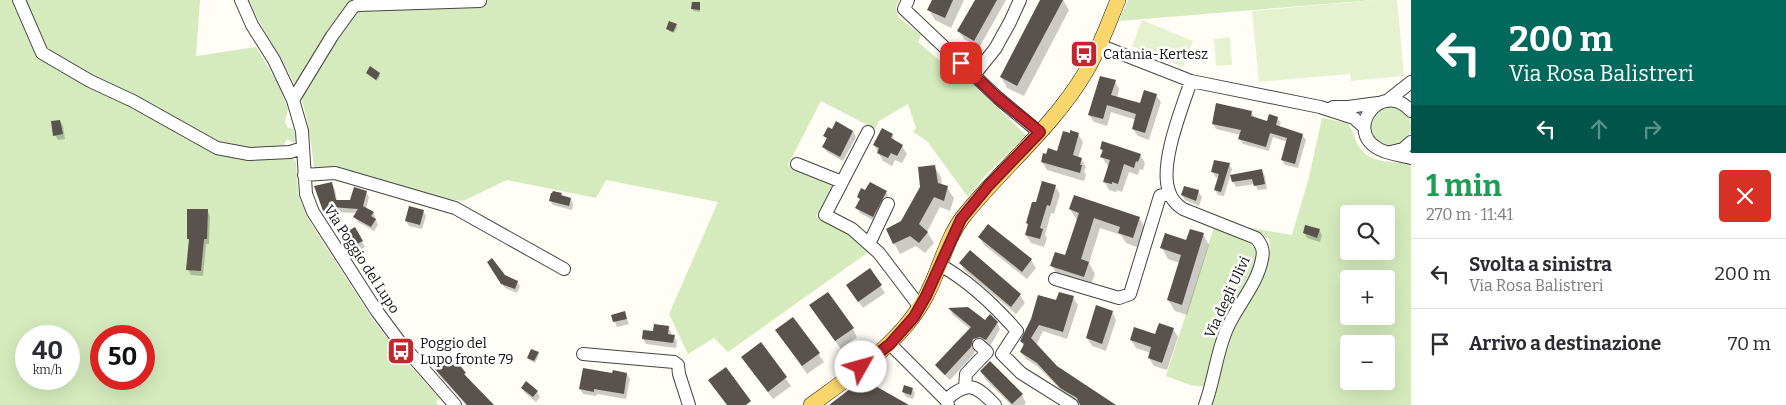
<!DOCTYPE html>
<html lang="it">
<head>
<meta charset="utf-8">
<style>
	:root { --surface:#fff; --page:#f7f7f7; --text:#2b2b33; --muted:#7c7c81; --line:#e1e1e2 }
	body { margin:0; font-family:Bitter,serif; background:var(--page); color:var(--text); height:100vh; display:flex; flex-direction:column; font-size:19px; white-space:nowrap }
	* { box-sizing:border-box; margin:0 }
	p { font-size:16px; color:var(--muted) }
	.icon { flex:none; width:28px; height:28px; fill:none; stroke:currentColor; stroke-width:2; stroke-linecap:round; stroke-linejoin:round }
	.map { position:relative; flex:1; overflow:hidden }
	.panel { display:flex; flex-direction:column; background:var(--surface); width:375px }
	.panel>* { flex:none }
	.banner { background:#00695c; color:#fff; overflow:hidden }
	.tools { position:absolute; left:1340px; top:205px; display:grid; gap:10px }
	.tools a { display:grid; place-items:center; width:55px; height:55px; border-radius:5px; background:var(--surface); box-shadow:0 5px 20px #0002; font-size:25px }
	.speed { position:absolute; left:15px; top:325px; display:flex; gap:10px; font-size:25px; font-weight:700; text-align:center }
	.speed>* { display:grid; place-content:center; width:65px; height:65px; border-radius:50%; background:var(--surface); box-shadow:0 5px 20px #0002; line-height:1 }
	.speed small { font-size:12px; font-weight:400 }
	.speed .limit { border:8px solid #d22; background:#fff; color:#111 }
	.pin { position:absolute; display:grid; place-items:center; width:42px; height:42px; color:#fff; margin:-21px; border-radius:10px; box-shadow:0 2px 8px #0006 }
	.me { position:absolute; width:55px; margin:-28px; rotate:52deg; stroke-linejoin:round; filter:drop-shadow(0 0 4px #0008) }
	.turn { display:flex; align-items:center; gap:18px; height:105px; padding:0 15px; font-size:22px }
	.turn .icon { width:65px; height:65px; stroke-width:2.5 }
	.turn b { display:block; font-size:35px; line-height:42px }
	.lanes { display:flex; align-items:center; height:48px; padding:0 15px; background:#0003; justify-content:center; gap:25px; direction:ltr }
	.lanes .off { opacity:.35 }
	.round { display:grid; place-items:center; flex:none; width:52px; height:52px; border-radius:5px; background:var(--page) }
	.summary { display:flex; align-items:center; justify-content:space-between; height:85px; padding:0 15px }
	h1 { font-size:30px; font-weight:700; line-height:38px; color:#1e9e55 }
	ul { padding:0; list-style:none }
	li { display:flex; align-items:center; gap:15px; height:70px; padding:0 15px; border-top:1px solid var(--line) }
	li div { flex:1 }
	li b { display:block; font-size:19px }
	li em { font-style:normal }
	main { display:flex; flex:1; min-height:0 }
	.map>svg:first-child { display:block }
</style>
</head>
<body>
<main>
<div class="map">
<svg width="1411" height="405" viewBox="0 0 1411 405">
	<rect width="100%" height="100%" fill="#fffdf5"/>
	<path fill="#d5ebbd" fill-rule="evenodd" d="M0 0H200L196 56 256 47 277 82 288 109 285 122 288 128 294 129 296 140 294 143 287 139 284 144 290 149V156L296 161 298 193 307 217 373 320 393 345 391 347 395 352 397 351 440 399 436 402 438 405H0ZM26 336H69V379H26ZM101 336H144V379H101Z
		M249 0H899L896 7 898 17 921 35 918 42 946 66 950 62 1026 135 984 177 968 197 927 141 913 132 916 128 908 104 879 121 875 129 821 101 788 165 832 183 833 186 816 216 848 231 870 251 728 352 714 338 688 354 669 314 718 202 606 180 596 198 507 180 463 201 446 199 335 167 314 169C312 147 309 126 303 104 301 97 301 92 298 85L294 84C281 55 261 30 249 0Z
		M1128 0H1374L1119 21Z
		M1371 126a20 20 0 1 1 40 0a20 20 0 1 1-40 0Z
		M1322 118 1347 123C1354 130 1354 140 1360 148 1372 165 1393 160 1411 165V405H1209L1231 326 1265 267 1270 250 1269 239 1246 227 1292 235 1309 177ZM1349 214H1386V251H1349ZM1349 279H1386V316H1349ZM1349 344H1386V381H1349Z
		M1214 227C1222 230 1255 243 1256 251 1257 255 1255 263 1254 267L1205 387 1190 385 1166 376Z"/>
	<path fill="#e6f2cf" d="M1374 0H1397L1404 76 1351 81 1350 74 1259 82 1252 11Z
		M1142 20 1193 41 1183 67 1132 46Z
		M1230 37 1232 65 1216 66 1214 39Z"/>
	<path fill="#0003" d="M933 0H964L951 28 935 20 929 10Z
		M976 0H1006L979 48 964 39 959 31Z
		M1042 0H1063L1069 10 1024 96 1007 88 1001 77Z
		M693 3 700 4V12L693 11Z
		M676 25 677 27 674 33 669 31 667 28Z
		M367 73 379 74 380 76 377 81Z
		M1115 81 1119 89 1117 98 1140 105 1156 95 1161 102 1149 140 1138 136 1133 129 1136 120 1111 112 1107 126 1094 122 1089 115Z
		M1251 112 1254 117 1268 122 1277 118 1281 123 1279 127 1302 135 1306 140 1298 168 1285 165 1282 160 1287 142 1273 137 1269 151 1243 144 1240 139 1241 135 1216 129 1213 124Z
		M60 121 63 126 65 139 58 140 55 135Z
		M853 131 856 137 843 161 827 152 824 147 827 140 825 136Z
		M1078 134 1083 142 1078 158 1081 159 1086 167 1084 171 1086 175 1084 181 1047 170 1042 162 1058 152Z
		M892 135 896 143 902 146 907 154 902 163 895 160 892 166 883 161 874 145Z
		M1101 149 1140 155 1145 163 1143 170 1140 169 1138 175 1129 172 1122 192 1117 190 1116 192 1109 190 1104 181 1109 166 1107 165 1102 157 1103 153Z
		M1229 164 1232 169 1224 196 1218 195 1215 190 1219 178 1215 177 1213 172Z
		M934 166 941 177 942 186 947 188 954 198 950 211 940 207 927 232 934 243 925 253 916 246 900 254 894 243 902 222Z
		M1262 171 1265 176 1267 189 1258 190 1255 184 1236 187 1233 182Z
		M332 184 335 189 337 201 351 202 366 192 369 197 366 209 373 212 378 225 374 231 358 222 355 217 357 213 334 212 327 216 324 210Z
		M1055 186 1060 194 1054 214 1051 213 1045 235 1047 238 1044 247 1031 243 1026 235 1029 226 1027 223Z
		M1198 191 1202 197 1199 206 1185 200 1182 195Z
		M886 192 889 198 876 222 860 213 857 208 861 201 858 197Z
		M561 194 563 197 571 199 573 204 572 210 553 205 550 200Z
		M1070 209 1139 218 1146 229 1139 248 1126 243 1121 235 1100 228 1089 263 1095 274 1090 287 1058 276 1052 266 1066 256 1077 220Z
		M207 210 210 216 209 244H206L203 276 191 275 188 269 190 242 188 239Z
		M423 211 426 216 422 229 409 226 406 221Z
		M988 226 1031 260 1036 268 1027 279 984 245 979 237Z
		M355 229 365 247 359 250 349 232Z
		M1319 230 1322 235 1320 242 1307 238 1304 233Z
		M1203 234 1209 245 1187 315 1175 311 1168 300 1180 263 1168 259 1162 248 1187 241Z
		M970 252 1020 295 1025 303 1016 314 965 271 960 263Z
		M488 262 504 276 517 282 520 286 517 293 505 288Z
		M869 270 885 293 863 308 852 292Z
		M1073 298 1078 305 1067 339 1043 331 1036 345 1056 367 1113 405H1081L1066 395 1037 366 1026 359 1021 352 1024 346 1021 341 1057 302Z
		M810 306 853 329 857 337 841 349Z
		M950 310 986 322 997 323 1000 329 990 346 984 343 976 345 974 354 950 380 940 371 936 365 970 329 953 315Z
		M624 312 629 324 617 327 612 316Z
		M1112 312 1116 320 1106 351 1092 346 1087 338Z
		M793 318 824 362 807 374 782 338Z
		M668 327 671 332V336H674L677 342 676 348 646 344 643 338Z
		M1173 329 1178 337 1167 370 1154 366 1149 358 1151 353 1136 348 1131 340 1156 335Z
		M761 344 791 386 773 399 747 365Z
		M538 353 539 355 535 363 529 360 528 358Z
		M452 357 469 380 493 405H466L440 376 436 370Z
		M981 371 1022 395 1026 403 1024 405H1011L986 380Z
		M627 374 630 379 626 399 597 394 596 396 583 394 580 389 613 375Z
		M522 388 537 392 540 397 536 402 525 393Z
		M912 389 915 393 913 399 906 397 903 392Z"/>
	<path fill="#5a524d" d="M932 0H953L945 18 927 10Z
		M975 0H997L974 41 957 31Z
		M1040 0H1063L1017 86 1000 77Z
		M692 2H700V10L691 9Z
		M669 21 677 24 673 32 666 29Z
		M370 66 380 73 376 80 366 73Z
		M1100 76 1116 80 1111 95 1140 103 1144 90 1157 94 1145 133 1132 129 1136 114 1107 105 1103 119 1088 115Z
		M1216 103 1252 111 1251 116 1267 121 1269 114 1278 117 1276 125 1303 134 1295 164 1281 160 1287 138 1270 133 1266 147 1238 139 1241 130 1212 124Z
		M60 120 63 134 53 136 51 121Z
		M836 121 853 131 840 157 822 147 827 138 823 136 828 127 832 129Z
		M882 128 893 134 891 138 903 145 897 156 891 153 888 158 877 153 879 148 873 145Z
		M1070 130 1079 133 1073 155 1082 158 1080 165H1082L1080 173 1041 162 1043 153 1046 154 1048 148 1057 151 1063 131 1070 133Z
		M1102 141 1141 154 1138 162 1136 161 1134 168 1124 164 1118 184 1112 182V184L1103 182 1110 160 1100 157 1103 150 1100 149Z
		M1214 160 1230 163 1221 192 1214 190 1219 174 1211 172Z
		M935 165 938 183 948 186 944 201 934 197 919 224 928 232 919 243 910 236 893 244 886 229 901 221 920 187 918 167Z
		M1262 169 1265 184 1254 186 1252 179 1232 182 1230 175Z
		M1042 181 1056 185 1050 206 1047 205 1040 228 1043 229 1040 239 1025 235 1028 224 1026 223 1032 202H1036Z
		M332 182 336 200H350L354 187 367 191 363 206 374 212 371 216 376 219 371 227 353 217 358 209 331 207 323 211 314 186Z
		M870 182 887 191 873 217 855 208 860 199 857 197 861 188 865 190Z
		M1184 186 1199 190 1196 201 1181 195Z
		M553 191 562 193 561 195 571 198 569 206 549 201 551 193H552Z
		M1074 195 1140 217 1133 238 1118 233 1120 227 1094 218 1081 259 1089 262 1084 277 1050 266 1055 252 1065 255 1079 213 1069 209Z
		M409 206 424 210 420 225 405 221Z
		M187 209H208L207 239H204L201 271 186 270 189 239H187Z
		M988 224 1032 259 1022 272 978 237Z
		M1305 225 1320 229 1317 238 1303 233Z
		M355 227 363 241 355 245 348 231Z
		M1190 229 1204 233 1182 305 1167 300 1181 255 1160 248 1165 233 1186 240Z
		M970 250 1021 294 1011 307 959 263Z
		M492 258 505 275 518 281 515 289 501 284 487 262Z
		M870 268 882 285 858 302 846 285Z
		M828 292 854 328 835 341 809 305Z
		M1059 292 1074 296 1063 332 1039 325 1031 338 1057 366 1116 405H1080L1077 398 1060 388 1037 363 1020 352 1024 344 1020 341 1031 319 1038 295 1056 300Z
		M1096 305 1113 311 1102 344 1086 338Z
		M968 307 985 320 990 314 998 322 986 340 980 337 973 339 971 347 945 375 935 365 971 327 948 308Z
		M625 311 627 319 613 322 611 315Z
		M793 317 820 353 802 366 775 330Z
		M1159 323 1174 328 1162 363 1148 358 1151 347 1130 340 1134 327 1155 334Z
		M654 324 669 326 668 334 675 335 673 343 642 339 643 330 653 331Z
		M761 342 787 377 768 392 741 357Z
		M531 349 539 352 534 361 527 358Z
		M452 355 466 373 464 374 494 405H467L435 369Z
		M990 361 1023 394 1012 404 980 371Z
		M726 367 751 401 746 405H727L708 380Z
		M583 368 612 373 613 370 627 373 624 394 594 389V392L579 389Z
		M863 379 909 405H829Z
		M526 381 538 391 533 397 521 388Z
		M904 385 913 388 911 395 902 392Z"/>
	<g fill="none" stroke-linecap="round" stroke-linejoin="round">
		<g stroke="#444" stroke-width="14">
			<path id="minor" d="M19 0 42 53 90 81 133 101 217 148 249 154 290 152 303 148
				M241 0 252 25 274 60 293 100 302 131 306 194 313 212 376 310 399 341 455 405
				M908 0 904 9 998 98 1040 133
				M1099 45 1191 81 1320 107 1354 118 1364 127
				M974 75 995 49 1010 22 1020 0
				M1191 81C1182 108 1159 164 1169 191 1171 199 1177 205 1183 209L1256 238C1262 245 1264 250 1262 259 1257 286 1236 306 1226 331 1216 355 1214 381 1205 405
				M293 100 332 36 353 7 358 5 480 1
				M1387 101 1411 82
				M1333 107H1348L1378 103
				M1411 111C1383 79 1344 128 1377 148 1386 154 1400 155 1411 158
				M868 132 825 215 852 229 879 253 920 307
				M1391 152 1403 149 1411 142
				M797 164 842 182
				M304 175 335 173 455 208 564 269
				M869 244 888 204
				M940 265C969 281 995 306 1017 331L1002 354 1021 373 1072 405
				M1055 279 1119 298 1130 294 1160 196 1169 193
				M890 344 946 400 948 405
				M583 354 674 362 678 365 679 374 689 405
				M965 387 966 374 987 352 979 345
				M946 400C968 380 976 385 995 405"/>
		</g>
		<g stroke="#222" stroke-width="16">
			<path id="major" d="M811 405C852 375 902 342 926 296 939 272 946 239 963 217 1002 168 1053 127 1085 73 1099 50 1108 24 1118 0"/>
		</g>
		<use href="#minor" stroke="#fff" stroke-width="12"/>
		<use href="#major" stroke="#f9d66b" stroke-width="15"/>
	</g>
	<g fill="none" stroke-linecap="round" stroke-linejoin="round">
		<g stroke="#7f191e" stroke-width="12">
			<path id="route" d="M861 367 890 344 914 317 926 296 961 219 989 185 1040 132 998 98 961 63"/>
		</g>
		<use href="#route" stroke="#c4262e" stroke-width="9"/>
	</g>
	<defs>
		<g id="bus-square" transform="scale(1.4375)"><rect x="-9" y="-9" width="18" height="18" rx="4" fill="#c4262e" stroke="#fff"/><path d="M-5-6H5V4H4V6H2V4H-2V6H-4V4H-5ZM-3.5-4V0h7V-4ZM-3.5 1.2v1.5H-2V1.2ZM2 1.2v1.5H3.5V1.2Z" fill="#fff"/></g>
	</defs>
	<g fill-rule="evenodd">
		<use href="#bus-square" x="1084" y="54"/>
		<use href="#bus-square" x="401" y="351"/>
	</g>
	<g text-anchor="middle" stroke-width="5" stroke-linejoin="round" paint-order="stroke">
		<g font-size="14" fill="#111" stroke="#fff" text-anchor="start">
			<text x="1103" y="59">Catania-Kertesz</text>
			<text x="420" y="348">Poggio del<tspan x="420" dy="16">Lupo fronte 79</tspan></text>
		</g>
		<g font-size="14" fill="#111" stroke="#fff">
			<text transform="translate(362 259) rotate(57)" y="5">Via Poggio del Lupo</text>
			<text transform="translate(1227 297) rotate(-65)" y="5">Via degli Ulivi</text>
		</g>
	</g>
</svg>
<div class="tools">
<a><svg class="icon" aria-label="search" viewBox="0 0 24 24"><circle cx="10" cy="10" r="6"/><path d="M15 15l6 6"/></svg></a>
<a>+</a>
<a>−</a>
</div>
<div class="speed"><div>40<small>km/h</small></div><div class="limit">50</div></div>
<div class="pin" style="left:961px;top:63px;background:#d93025"><svg class="icon" aria-label="arrive" viewBox="0 0 24 24"><path d="M6 21V4h12l-3 4 3 4H6"/></svg></div>
<svg class="me" style="left:861px;top:367px" viewBox="-20 -20 40 40"><circle r="19" fill="#fff"/><path d="M0-13L10 11 0 6-10 11z" fill="#c4262e"/></svg>
</div>
<section class="panel">
<div class="banner">
<div class="turn"><svg class="icon" aria-label="left" viewBox="0 0 24 24"><path d="M17 20v-9H6M10 6l-5 5 5 5"/></svg><div><b>200 m</b>Via Rosa Balistreri</div></div>
<div class="lanes"><svg class="icon" aria-label="left" viewBox="0 0 24 24"><path d="M17 20v-9H6M10 6l-5 5 5 5"/></svg><svg class="icon off" aria-label="ahead" viewBox="0 0 24 24"><path d="M12 20V5M6 11l6-6 6 6"/></svg><svg class="icon off" aria-label="right" viewBox="0 0 24 24"><path d="M7 20v-9h11M14 6l5 5-5 5"/></svg></div>
</div>
<div class="summary"><div><h1>1 min</h1><p>270 m · 11:41</p></div><a class="round" style="background:#d93025;color:#fff"><svg class="icon" aria-label="close" viewBox="0 0 24 24"><path d="M6 6l12 12M18 6L6 18"/></svg></a></div>
<ul>
<li><svg class="icon" aria-label="left" viewBox="0 0 24 24"><path d="M17 20v-9H6M10 6l-5 5 5 5"/></svg><div><b>Svolta a sinistra</b><p>Via Rosa Balistreri</p></div><em>200 m</em></li>
<li><svg class="icon" aria-label="arrive" viewBox="0 0 24 24"><path d="M6 21V4h12l-3 4 3 4H6"/></svg><div><b>Arrivo a destinazione</b></div><em>70 m</em></li>
</ul>
</section>
</main>
</body>
</html>
